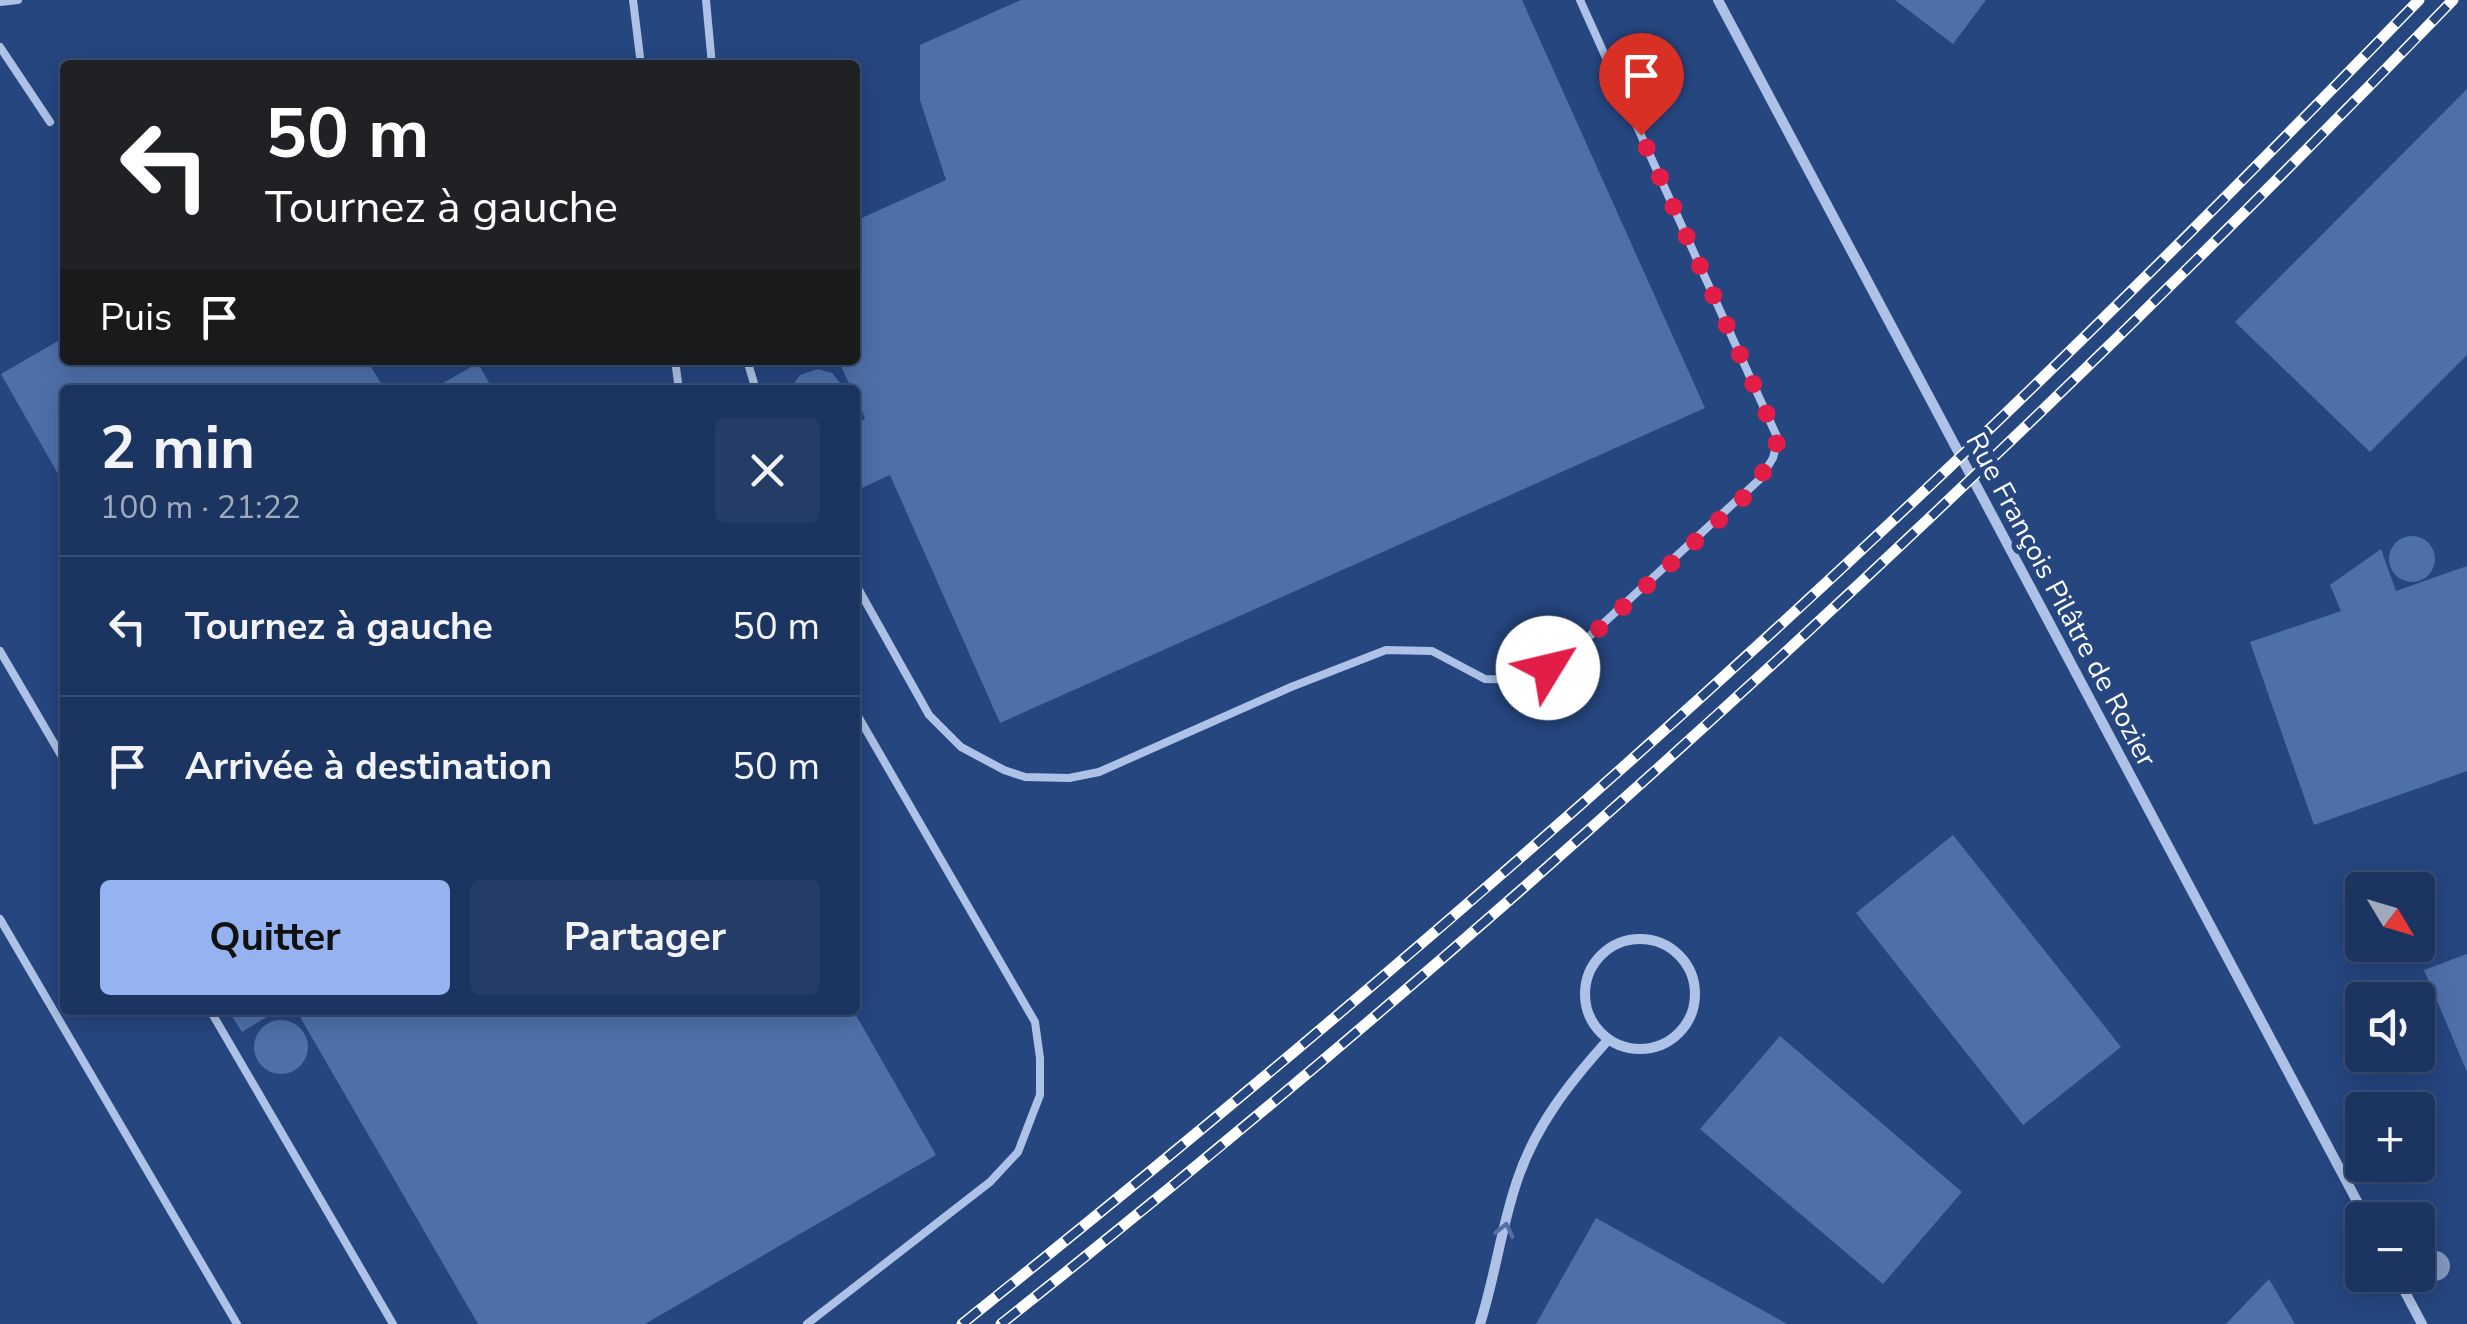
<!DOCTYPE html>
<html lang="fr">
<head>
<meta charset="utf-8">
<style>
	:root { --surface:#1c3460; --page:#253c66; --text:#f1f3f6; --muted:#a0aabd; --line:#3a4f75; --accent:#95b2f1 }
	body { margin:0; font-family:"Nunito Sans",sans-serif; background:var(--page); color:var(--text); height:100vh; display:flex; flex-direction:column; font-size:38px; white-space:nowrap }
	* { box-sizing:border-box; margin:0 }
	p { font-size:32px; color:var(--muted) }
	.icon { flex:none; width:55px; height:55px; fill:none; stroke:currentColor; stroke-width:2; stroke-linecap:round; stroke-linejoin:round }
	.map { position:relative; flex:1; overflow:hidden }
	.sheet { position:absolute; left:60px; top:385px; width:800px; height:630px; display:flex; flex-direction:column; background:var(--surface); border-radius:10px; box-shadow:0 5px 25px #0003,0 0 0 2px var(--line) }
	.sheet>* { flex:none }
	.top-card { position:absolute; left:60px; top:60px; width:800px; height:305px; border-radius:10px; box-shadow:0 5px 25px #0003,0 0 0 2px var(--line); background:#202124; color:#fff; overflow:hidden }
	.needle { width:65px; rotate:128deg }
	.buttons { position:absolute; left:2345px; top:872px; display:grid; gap:20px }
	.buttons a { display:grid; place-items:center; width:90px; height:90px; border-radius:10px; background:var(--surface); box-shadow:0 5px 25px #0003,0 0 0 2px var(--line); font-size:50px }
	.pin { position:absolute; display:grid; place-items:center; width:85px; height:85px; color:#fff; margin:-102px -42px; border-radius:50% 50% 50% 0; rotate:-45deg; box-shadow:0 0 10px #0007 }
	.pin .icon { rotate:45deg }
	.me { position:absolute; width:110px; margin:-55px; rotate:54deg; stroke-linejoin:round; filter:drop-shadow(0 0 8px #0008) }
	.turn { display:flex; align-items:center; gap:35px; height:210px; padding:0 40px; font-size:45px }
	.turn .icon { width:130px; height:130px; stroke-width:2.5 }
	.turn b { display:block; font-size:70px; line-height:85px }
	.then { display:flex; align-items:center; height:95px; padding:0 40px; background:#0003; gap:20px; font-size:38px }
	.round { display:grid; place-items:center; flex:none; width:105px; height:105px; border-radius:10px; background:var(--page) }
	.headline { display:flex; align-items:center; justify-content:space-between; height:170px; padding:0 40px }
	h1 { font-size:60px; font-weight:700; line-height:75px }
	.cta { display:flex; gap:20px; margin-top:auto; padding:20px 40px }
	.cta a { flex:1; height:115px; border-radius:10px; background:var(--accent); color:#111; font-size:40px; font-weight:700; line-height:115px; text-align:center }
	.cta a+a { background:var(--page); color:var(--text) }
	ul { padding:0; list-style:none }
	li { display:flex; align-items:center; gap:30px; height:140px; padding:0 40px; border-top:2px solid var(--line) }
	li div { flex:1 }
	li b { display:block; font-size:38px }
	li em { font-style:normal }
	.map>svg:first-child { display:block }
</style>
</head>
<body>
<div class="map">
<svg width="2467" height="1324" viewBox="0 0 2467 1324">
	<rect width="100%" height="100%" fill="#264680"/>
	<path fill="#4e70a9" d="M1021 0H1522L1705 408 1000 723 890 475 855 491V424L865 419 855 390H852L838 360H855V221L946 180 920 100V45Z
		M1895 0H1986L1953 44Z
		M2467 89V355L2370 452 2235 322Z
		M65 337V360H367L385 390H65V486L1 374Z
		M478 363 493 390H431Z
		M818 369 832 373 846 390H789L800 375Z
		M2389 559a23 23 0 1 1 46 0a23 23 0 1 1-46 0Z
		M2381 549 2396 591 2467 566V771L2314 825 2250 642 2341 611 2330 585Z
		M1953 835 2121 1047 2023 1125 1856 913Z
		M2467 954V1072L2424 970Z
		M228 1010H278L242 1032Z
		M296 1010H853L936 1155 645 1324H478Z
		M254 1047a27 27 0 1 1 54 0a27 27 0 1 1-54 0Z
		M1780 1036 1962 1192 1883 1284 1700 1129Z
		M1596 1218 1787 1324H1536Z
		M2269 1279 2295 1324H2226Z"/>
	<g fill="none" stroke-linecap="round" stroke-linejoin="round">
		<path stroke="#adc2e6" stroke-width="8" d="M633 0 641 65
			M706 0 712 65
			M0 2 18 0
			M0 47 50 122
			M675 360 679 390
			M747 360 756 390
			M855 583 929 715 961 747 1004 770 1025 777 1069 778 1099 772 1291 687 1386 650 1432 651 1485 679 1526 680 1569 655 1760 479 1773 458 1778 439 1580 0
			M0 651 65 762
			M0 919 237 1324
			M210 1010 393 1324
			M807 1324 990 1182 1018 1152 1040 1095V1058L1035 1022 855 711"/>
		<path stroke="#adc2e6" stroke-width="10" d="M1718 0 2367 1220
			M1585 994a55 55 0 1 1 110 0a55 55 0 1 1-110 0Z
			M2396 1275 2422 1324
			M1480 1324C1495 1277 1501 1228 1517 1181 1535 1126 1570 1082 1608 1040"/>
		<g stroke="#fff" stroke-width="11">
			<path id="rail" d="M962 1324C1292 1060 1613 785 1920 495 2091 334 2256 168 2419 0
				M1001 1324C1514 917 1998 471 2453 0"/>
		</g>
		<use href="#rail" stroke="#264680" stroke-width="8" stroke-dasharray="22" stroke-linecap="butt"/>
	</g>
	<circle fill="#849ac0" cx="2435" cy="1266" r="15"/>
	<defs><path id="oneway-chevron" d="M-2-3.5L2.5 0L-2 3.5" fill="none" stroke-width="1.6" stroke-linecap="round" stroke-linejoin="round" transform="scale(2.5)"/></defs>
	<use stroke="#5571a4" href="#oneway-chevron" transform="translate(1505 1230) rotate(-77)"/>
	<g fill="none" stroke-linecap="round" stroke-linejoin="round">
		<path stroke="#e11d48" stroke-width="18" stroke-dasharray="0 32.4" d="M1548 668 1569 656 1742 499C1759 480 1771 464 1778 439L1641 135"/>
	</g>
	<g text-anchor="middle" stroke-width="10" stroke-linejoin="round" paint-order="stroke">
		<g font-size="28" fill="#fff" stroke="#264680">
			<text transform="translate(2062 599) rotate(62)" y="10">Rue François Pilâtre de Rozier</text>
		</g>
	</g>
</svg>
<div class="buttons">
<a><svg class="needle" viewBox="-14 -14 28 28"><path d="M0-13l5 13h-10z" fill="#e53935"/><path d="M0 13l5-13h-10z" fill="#a0aabd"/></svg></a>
<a><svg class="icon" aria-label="sound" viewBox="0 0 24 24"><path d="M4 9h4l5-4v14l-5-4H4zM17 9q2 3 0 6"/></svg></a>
<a>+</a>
<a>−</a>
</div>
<div class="pin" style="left:1641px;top:135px;background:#d93025"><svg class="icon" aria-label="arrive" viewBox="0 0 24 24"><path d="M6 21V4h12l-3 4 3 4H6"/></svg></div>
<svg class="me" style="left:1548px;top:668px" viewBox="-20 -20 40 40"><circle r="19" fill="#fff"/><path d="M0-13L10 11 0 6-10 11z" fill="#e11d48"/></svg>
<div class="top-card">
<div class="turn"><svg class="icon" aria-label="left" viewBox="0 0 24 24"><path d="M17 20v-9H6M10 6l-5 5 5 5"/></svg><div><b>50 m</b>Tournez à gauche</div></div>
<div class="then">Puis<svg class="icon" aria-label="arrive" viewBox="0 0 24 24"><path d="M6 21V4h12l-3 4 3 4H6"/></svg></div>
</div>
<section class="sheet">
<div class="headline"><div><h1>2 min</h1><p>100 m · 21:22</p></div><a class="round"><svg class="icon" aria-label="close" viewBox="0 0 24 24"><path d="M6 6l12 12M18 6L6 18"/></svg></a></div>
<ul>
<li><svg class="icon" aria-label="left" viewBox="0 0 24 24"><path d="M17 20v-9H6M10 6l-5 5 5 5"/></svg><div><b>Tournez à gauche</b></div><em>50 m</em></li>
<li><svg class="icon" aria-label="arrive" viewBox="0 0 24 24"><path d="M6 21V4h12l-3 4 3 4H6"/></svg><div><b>Arrivée à destination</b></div><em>50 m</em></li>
</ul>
<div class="cta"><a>Quitter</a><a>Partager</a></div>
</section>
</div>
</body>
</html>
